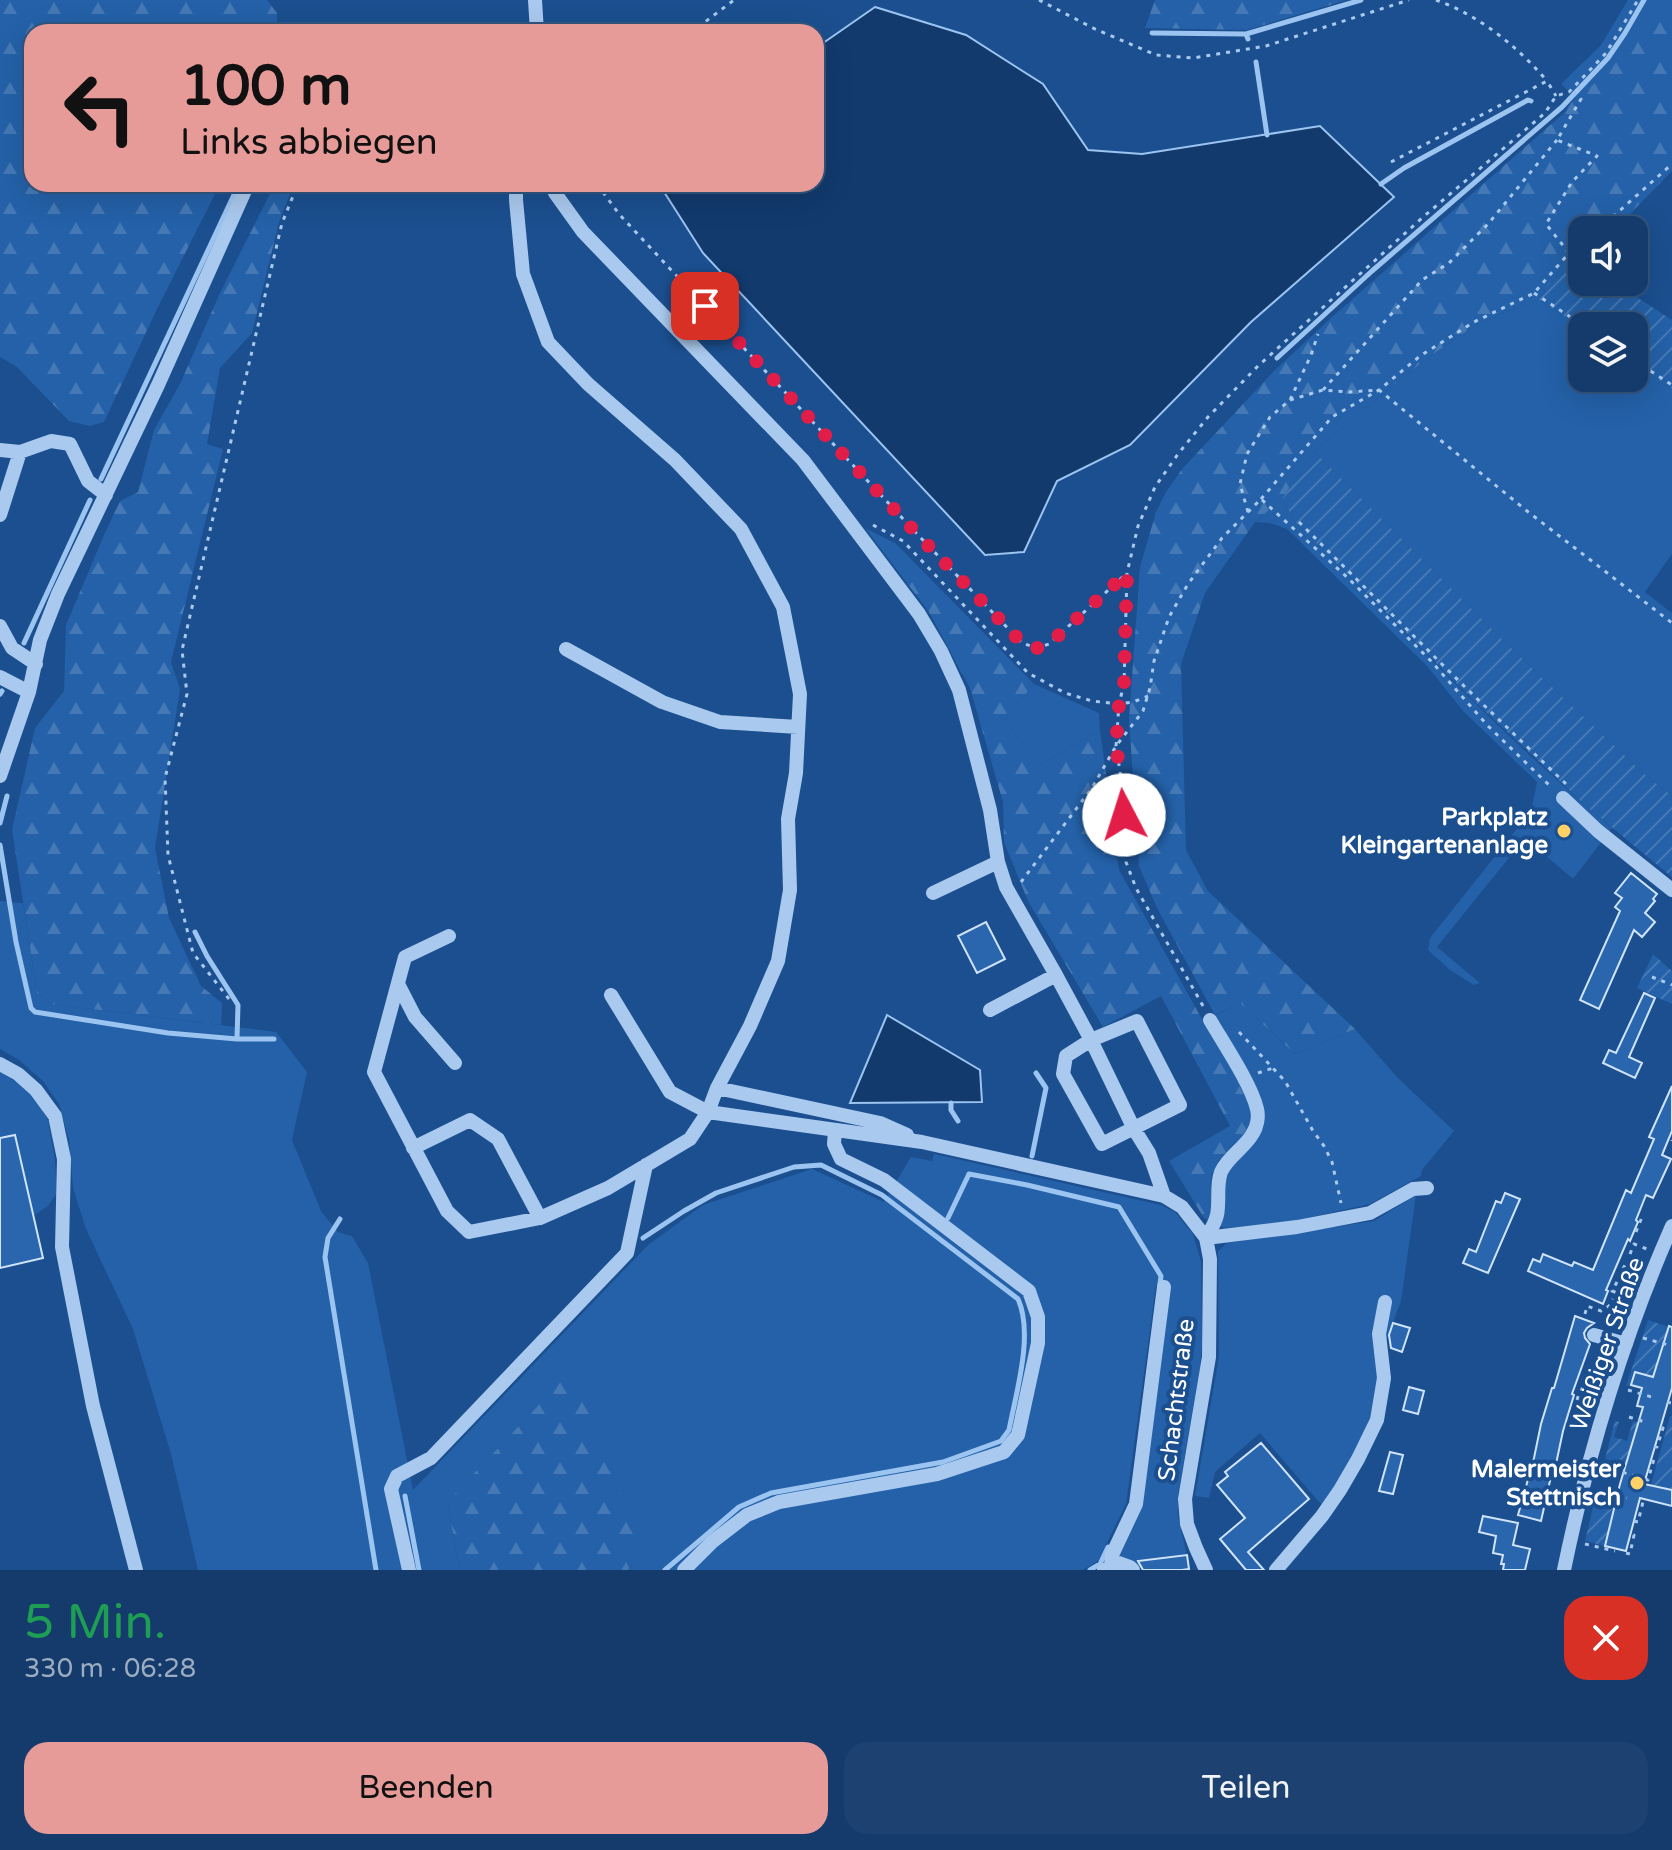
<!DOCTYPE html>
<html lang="de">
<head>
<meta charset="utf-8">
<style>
	:root { --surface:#143b6b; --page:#1d4271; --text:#f1f3f6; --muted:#9dadc1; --line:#33557e; --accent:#e69b98 }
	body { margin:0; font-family:"Varela Round",sans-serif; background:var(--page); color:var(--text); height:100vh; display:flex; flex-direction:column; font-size:30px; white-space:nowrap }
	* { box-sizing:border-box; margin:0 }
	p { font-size:26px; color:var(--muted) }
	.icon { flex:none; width:44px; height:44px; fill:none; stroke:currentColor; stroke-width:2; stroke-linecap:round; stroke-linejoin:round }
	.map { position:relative; height:1570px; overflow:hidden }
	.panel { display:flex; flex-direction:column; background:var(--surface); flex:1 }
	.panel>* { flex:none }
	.hud { position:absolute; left:24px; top:24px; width:800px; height:168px; border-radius:24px; box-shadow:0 8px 32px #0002,0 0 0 2px var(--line); background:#e69b98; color:#111; overflow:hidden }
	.tools { position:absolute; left:1568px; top:216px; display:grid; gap:16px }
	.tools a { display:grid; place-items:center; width:80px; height:80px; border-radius:16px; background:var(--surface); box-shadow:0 8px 32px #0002,0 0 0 2px var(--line); font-size:40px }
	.pin { position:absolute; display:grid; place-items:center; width:68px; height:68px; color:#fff; margin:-34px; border-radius:16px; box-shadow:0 4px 12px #0006 }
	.me { position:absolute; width:88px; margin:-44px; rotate:355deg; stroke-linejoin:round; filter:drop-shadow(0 0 6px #0008) }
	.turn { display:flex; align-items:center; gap:28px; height:168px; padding:0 24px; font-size:36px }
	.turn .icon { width:104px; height:104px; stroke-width:2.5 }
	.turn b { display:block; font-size:56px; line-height:68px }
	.round { display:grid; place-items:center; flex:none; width:84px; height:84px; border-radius:24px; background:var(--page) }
	.summary { display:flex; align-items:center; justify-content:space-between; height:136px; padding:0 24px }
	h1 { font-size:48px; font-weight:600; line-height:60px; color:#1e9e55 }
	.action { display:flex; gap:16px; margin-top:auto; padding:16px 24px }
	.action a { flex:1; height:92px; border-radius:24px; background:var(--accent); color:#111; font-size:32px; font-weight:600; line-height:92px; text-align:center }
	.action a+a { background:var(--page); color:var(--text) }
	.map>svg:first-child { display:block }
</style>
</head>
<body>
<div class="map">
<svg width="1672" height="1570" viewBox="0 0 1672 1570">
	<defs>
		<pattern id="forest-firs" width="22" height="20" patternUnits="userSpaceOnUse" patternTransform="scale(2)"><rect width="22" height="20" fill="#2461a8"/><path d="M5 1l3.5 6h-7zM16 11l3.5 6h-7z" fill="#4579b5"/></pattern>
		<pattern id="garden-furrows" width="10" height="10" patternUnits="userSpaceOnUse" patternTransform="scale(2)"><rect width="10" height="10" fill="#2461a8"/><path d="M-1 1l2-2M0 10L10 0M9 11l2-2" fill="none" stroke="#4579b5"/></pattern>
	</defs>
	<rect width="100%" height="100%" fill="#1b4f8f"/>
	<path fill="#2461a8" d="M1628 0H1652C1642 27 1617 62 1597 82 1591 88 1583 93 1576 98L1561 84 1601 45Z
		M1538 299 1582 328V378H1634V364L1672 389V554L1645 592 1672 613V796L1642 772 1509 646 1314 451 1426 359 1477 324Z
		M1282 499 1296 523C1399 626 1500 734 1612 828L1573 879 1525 838 1437 947 1480 983 1474 985 1450 970 1428 950 1430 938 1531 811 1537 782 1464 712 1427 666 1287 529 1270 523 1255 522Z
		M1034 684 1099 713 1100 730 1040 765 1004 720Z
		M0 901 23 903 37 993 51 1004 276 1032 307 1072 292 1140 321 1211 338 1232 352 1236 368 1263 413 1490 648 1245 703 1205 812 1169 884 1202 911 1157 932 1161 934 1154 1161 1205 1175 1212 1193 1234 1201 1261 1202 1344 1200 1368 1178 1495V1517L1187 1555 1160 1558 1139 1569 1129 1561 1117 1555 1140 1504 1168 1287 1156 1286 1126 1504 1098 1561 1083 1570H628L642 1552 447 1502 460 1570H198L171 1454 133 1329 86 1229 73 1188 69 1140 59 1104 43 1081 19 1060 0 1049Z
		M1240 1003 1295 1054 1355 1029 1397 1077 1454 1131 1422 1170 1421 1176 1370 1204 1294 1221 1268 1225 1224 1228 1204 1218C1211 1203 1208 1195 1211 1180 1214 1164 1226 1154 1237 1143L1204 1021Z
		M0 1072 18 1083 35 1098 48 1120 55 1160 57 1193 48 1206 33 1216 15 1135 0 1138Z
		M1416 1195 1401 1301 1384 1347 1391 1381 1383 1421 1331 1511 1319 1502 1260 1433 1215 1472 1209 1498 1195 1496 1219 1356 1218 1251 1227 1243 1374 1221Z"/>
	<path fill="url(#forest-firs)" d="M0 0H267L277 13V32H32V184H220L157 309 104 422 90 426 69 421 16 366 0 357Z
		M1155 0H1347L1247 30 1145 28Z
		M1652 0H1672V171L1625 219 1609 230H1582V249L1572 256 1538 299 1477 324 1426 359 1314 451 1282 499 1255 522 1205 593 1181 664 1186 850 1208 891 1355 1029 1295 1054 1240 1003 1215 1015 1157 908 1139 866 1129 719 1140 567 1156 512 1166 492 1182 469 1275 370 1331 318 1565 112C1571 97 1587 92 1597 81 1618 60 1641 27 1652 0Z
		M275 184H294L279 222 252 333 220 368 207 444 223 449 171 662 180 689 155 848 169 918 201 986 222 1003 221 1025 51 1004 37 993 12 830 35 728 64 691 66 625 104 535 120 501 138 492 154 430 180 384 220 293Z
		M865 528 895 543 1034 684 1004 720 1040 765 1100 730 1119 870 1247 1100 1251 1114 1250 1126 1219 1160 1211 1176 1209 1206 1204 1218 1169 1161 1230 1126 1161 996 1103 1027 1028 901 1004 842 1003 802 970 688 929 612Z
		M573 1369 642 1552 628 1570H460L447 1502Z"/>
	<path fill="url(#garden-furrows)" d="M1572 256 1582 263V282H1613L1672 320V389L1634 364V326H1582V328L1538 299Z
		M1314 451 1509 646 1642 772 1672 796V877L1586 806 1472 699 1296 523 1282 499Z
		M1653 954 1672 971V1004L1637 988Z
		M1648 1320 1672 1328 1652 1381 1642 1378 1643 1374 1635 1372 1631 1385 1626 1386Z
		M1670 1416H1672V1490L1649 1492Z
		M1615 1421 1619 1422 1614 1437 1627 1441 1633 1421 1639 1423 1625 1470 1618 1462 1605 1459Z
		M1596 1494 1617 1499 1605 1546 1585 1541Z"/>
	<path fill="#123a6d" stroke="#9cc4f0" stroke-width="2" d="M875 7 966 35 1043 84 1088 150 1142 154 1320 126 1394 197 1251 322 1130 445 1057 481 1024 552 985 555 703 253 659 184H816V48Z
		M887 1015 980 1070 982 1102 850 1103Z"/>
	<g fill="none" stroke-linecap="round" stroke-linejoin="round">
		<path stroke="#9cc4f0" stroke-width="5" d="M1152 33 1246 34
			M1248 39 1246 34 1361 0
			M1256 62 1267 135
			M1381 184 1404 168 1528 100 1531 101
			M1277 358 1372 271 1562 107 1608 58 1625 33 1644 0
			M101 479 239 184
			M24 643 90 500
			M0 694 2 691
			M0 823 7 796
			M0 845 16 942 31 1008 35 1012 168 1033 237 1039H274
			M195 932 207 956 238 1005 237 1039
			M951 1103V1110L958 1121
			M1032 1156 1046 1088 1036 1073
			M948 1218 969 1174 1027 1185 1119 1207 1161 1276 1160 1284
			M340 1219 328 1238 325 1257 376 1570
			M643 1238 684 1211 716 1193 794 1167 821 1165 882 1195 1018 1299C1034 1334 1016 1393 1009 1430L1001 1441 943 1462 771 1493 739 1507 665 1570
			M405 1496 419 1570
			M1090 1570 1100 1564 1108 1547"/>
	</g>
	<path fill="#2a66ad" stroke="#cfe3fa" stroke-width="2" d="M1631 873 1657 894 1653 899 1655 901 1645 913 1655 922 1642 937 1634 930 1599 1009 1580 1000 1620 911 1615 907 1622 898 1615 893Z
		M986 922 1005 959 977 973 958 936Z
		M1644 993 1655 998 1629 1057 1642 1063 1635 1078 1603 1063 1609 1050 1616 1053Z
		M1672 1086V1131L1662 1155 1671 1159 1653 1198 1646 1195 1636 1220 1638 1222 1630 1241 1628 1239 1606 1290 1608 1291 1603 1304 1528 1271 1533 1259 1540 1262 1543 1254 1572 1266 1574 1262 1593 1270 1626 1190 1631 1193 1654 1139 1649 1137Z
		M15 1135 43 1258 0 1268V1138Z
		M1505 1193 1520 1199 1488 1273 1463 1263 1469 1249 1476 1252 1496 1201 1501 1203Z
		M1575 1316 1594 1323 1587 1328 1584 1333 1585 1338 1590 1344 1572 1394 1574 1395 1563 1431 1556 1464 1554 1463 1541 1521 1518 1515 1534 1458 1541 1424 1552 1388H1554L1559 1371Z
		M1393 1323 1410 1328 1402 1352 1391 1348 1389 1335Z
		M1669 1326 1672 1327V1388L1644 1484 1672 1490V1506L1640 1498 1626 1551 1605 1546 1620 1484 1643 1407 1637 1406 1642 1388 1631 1385 1635 1372 1653 1377Z
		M1409 1387 1424 1391 1418 1414 1403 1410Z
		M1261 1443 1309 1499 1248 1552 1264 1570H1246L1220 1539 1245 1518 1217 1485 1228 1476 1225 1472Z
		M1390 1452 1403 1455 1393 1494 1379 1491Z
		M1483 1516 1518 1523 1513 1545 1530 1549 1525 1570H1503L1504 1564H1501L1503 1555 1493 1553 1496 1536 1479 1532Z
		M1187 1555 1189 1569 1182 1570H1143L1138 1561Z"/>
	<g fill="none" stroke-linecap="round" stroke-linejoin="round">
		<path stroke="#a9c9ee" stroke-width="3" stroke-dasharray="4 6" stroke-linecap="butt" d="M1039 0 1095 29 1156 55 1193 58 1266 46 1409 0
			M1436 0C1479 15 1518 47 1547 81
			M689 32 697 28 734 0
			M1391 162 1547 81 1556 96
			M597 184 619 214 919 536 1022 643 1037 648 1049 644 1127 573
			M1598 230 1672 164
			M1569 253 1546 224 1572 182 1597 156 1557 140 1581 99 1575 86
			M1534 293 1584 326
			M1634 360 1672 385
			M1323 390 1422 280 1449 263 1488 224 1557 140
			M1290 400 1323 390 1349 392 1379 390 1527 511 1672 623
			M1261 499 1332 417 1379 390 1420 356 1474 322 1534 293 1569 253 1582 243
			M1248 512 1240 484 1247 454 1270 417 1290 400 1311 355 1318 334
			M1299 522 1466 688 1566 784
			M873 525 903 541 1028 673 1065 693 1092 701 1119 704 1133 702 1148 696
			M1021 882 1092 788 1116 746 1143 711 1150 688 1154 661 1169 617 1188 584 1222 538 1261 499 1348 578 1431 661 1488 726 1551 787
			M1652 977 1672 985
			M229 999 193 953 168 855 165 778 187 694 182 650 282 223 298 184
			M1203 1006 1136 888 1126 862 1124 797 1116 746 1119 704 1124 684 1127 573 1138 526 1155 487 1178 454 1208 417 1258 366 1422 218 1545 113 1556 96 1569 92 1606 53 1638 0
			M1239 1032 1285 1081 1313 1131 1324 1146 1332 1162 1341 1203
			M1258 1073 1273 1068
			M1672 1141V1140
			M1636 1232 1642 1217
			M1630 1254 1634 1244 1647 1249
			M1623 1269 1627 1261 1641 1267
			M1617 1282 1612 1291 1626 1296
			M1585 1314 1587 1306 1601 1311 1609 1306 1613 1299
			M1643 1338 1672 1346
			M1628 1390 1655 1398
			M1577 1400 1585 1373
			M1667 1402 1671 1403 1672 1400
			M1629 1417 1648 1423
			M1654 1447H1657L1663 1428 1660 1427
			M1613 1470 1633 1475
			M1645 1479 1648 1480 1654 1459 1651 1458
			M1617 1495 1627 1498
			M1634 1521 1638 1522 1643 1502 1639 1501
			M1585 1544 1615 1551
			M1626 1553 1630 1554 1634 1535H1630"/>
		<path stroke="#a9c9ee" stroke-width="14" d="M535 0 537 32
			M516 184V200L523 274 548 342 588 384 675 460 741 529 783 607 800 694 796 773 788 819 790 890 778 961 750 1026 717 1088 708 1112 670 1092 611 995
			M551 184 555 193 583 232 803 460 919 614 941 651 959 690 990 810 998 862 1006 887 1056 975 1091 1040 1134 1129 1149 1153 1164 1196
			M0 450 20 452 51 441 70 444 88 481 106 495
			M0 515 20 452
			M0 626 12 648 36 664
			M566 649 662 702 720 722 798 727
			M0 677 29 692
			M0 776 29 692 40 640 58 594 158 385 248 184
			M1563 798 1598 831 1672 890
			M933 893 998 862
			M449 936 405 957 374 1072 447 1211 469 1232 540 1218 608 1188 690 1139 708 1112 922 1142 1164 1196 1182 1207 1206 1238 1210 1259 1209 1357 1185 1499 1187 1524 1196 1548 1206 1570
			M398 984 415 1017 455 1063
			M990 1010 1056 975
			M1137 1021 1180 1105 1102 1144 1063 1074 1066 1056 1091 1040Z
			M0 1064 18 1074 36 1090 55 1116 64 1159 62 1247 93 1406 136 1570
			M717 1088 880 1123 907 1135
			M413 1148 470 1120 498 1139 540 1218
			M1206 1238C1210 1231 1215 1224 1217 1215 1220 1201 1216 1186 1221 1172 1228 1156 1245 1148 1253 1133 1257 1127 1259 1117 1257 1109 1251 1084 1224 1044 1210 1020
			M1206 1238 1297 1227 1370 1213 1413 1189 1427 1188
			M1594 1335 1626 1344
			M1111 1565 1112 1555 1136 1504 1164 1287
			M409 1570 391 1489 397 1476 431 1458 627 1253 646 1165
			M684 1570 712 1542 747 1515 779 1502 937 1474 1004 1452 1018 1435 1038 1343V1317L1029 1291 884 1180 841 1159 834 1144 835 1130
			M1104 1570 1119 1563 1130 1567 1133 1570
			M1276 1570 1322 1516 1340 1490 1358 1459 1377 1420 1384 1378 1379 1334 1385 1302
			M1564 1570C1588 1453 1624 1335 1672 1226"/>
	</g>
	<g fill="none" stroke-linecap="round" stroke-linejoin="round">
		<path stroke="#e11d48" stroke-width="14" stroke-dasharray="0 25.2" d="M705 306 919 536 1022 643 1037 648 1049 644 1127 573 1124 684 1119 704 1116 746 1124 797V815"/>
	</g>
	<g fill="#ffd166" stroke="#1b4f8f" stroke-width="3">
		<circle cx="1564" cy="831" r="8"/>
		<circle cx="1637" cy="1483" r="8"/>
	</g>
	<g text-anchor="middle" stroke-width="8" stroke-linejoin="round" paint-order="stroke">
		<g font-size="24" font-weight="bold" fill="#fff" stroke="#1b4f8f" text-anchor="end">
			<text x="1548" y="825">Parkplatz<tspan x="1548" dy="28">Kleingartenanlage</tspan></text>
			<text x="1621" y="1477">Malermeister<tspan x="1621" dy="28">Stettnisch</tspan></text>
		</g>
		<g font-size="24" fill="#fff" stroke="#1b4f8f">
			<text transform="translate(1607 1344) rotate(-71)" y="8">Weißiger Straße</text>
			<text transform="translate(1176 1400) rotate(-83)" y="8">Schachtstraße</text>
		</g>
	</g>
</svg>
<div class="tools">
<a><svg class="icon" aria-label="sound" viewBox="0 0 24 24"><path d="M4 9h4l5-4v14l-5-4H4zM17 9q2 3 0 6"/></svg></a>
<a><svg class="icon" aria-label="layers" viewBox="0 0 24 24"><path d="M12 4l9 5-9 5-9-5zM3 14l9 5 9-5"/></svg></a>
</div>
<div class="pin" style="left:705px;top:306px;background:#d93025"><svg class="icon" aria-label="arrive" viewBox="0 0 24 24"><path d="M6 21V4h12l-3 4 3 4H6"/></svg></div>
<svg class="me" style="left:1124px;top:815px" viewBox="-20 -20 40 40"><circle r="19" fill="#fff"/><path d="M0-13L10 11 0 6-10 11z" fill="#e11d48"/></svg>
<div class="hud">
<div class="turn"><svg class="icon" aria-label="left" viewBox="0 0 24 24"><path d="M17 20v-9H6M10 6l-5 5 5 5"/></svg><div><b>100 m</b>Links abbiegen</div></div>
</div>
</div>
<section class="panel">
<div class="summary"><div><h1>5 Min.</h1><p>330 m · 06:28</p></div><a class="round" style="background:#d93025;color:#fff"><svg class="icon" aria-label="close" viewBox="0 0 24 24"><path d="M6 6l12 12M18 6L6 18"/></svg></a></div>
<div class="action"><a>Beenden</a><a>Teilen</a></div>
</section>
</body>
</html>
